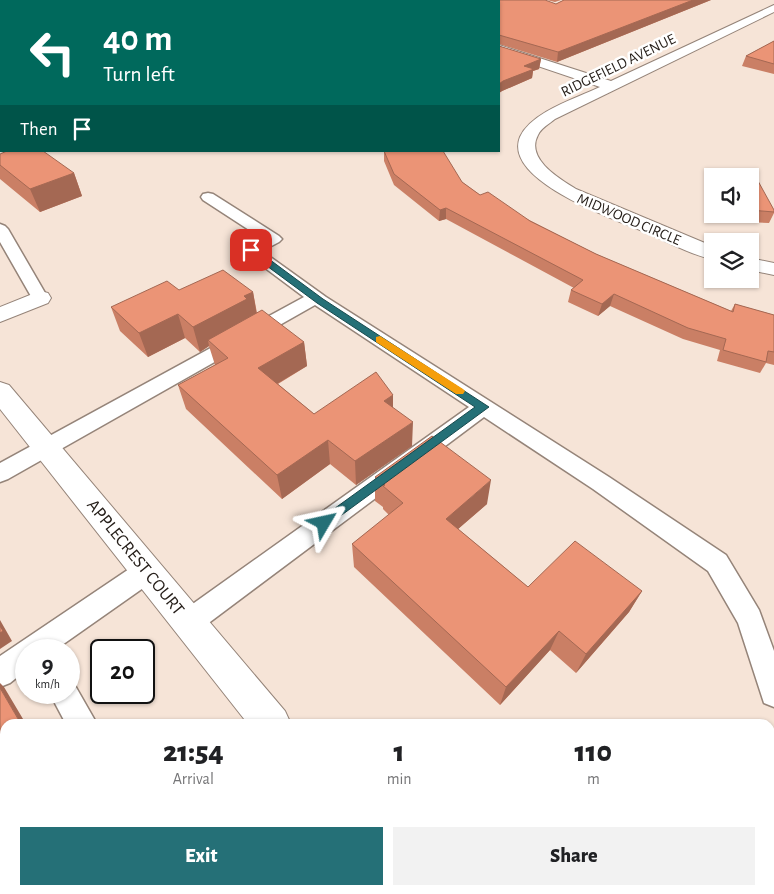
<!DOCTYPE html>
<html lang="en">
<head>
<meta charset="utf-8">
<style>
	:root { --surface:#fff; --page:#f2f2f2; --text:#202124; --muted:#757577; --accent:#257077 }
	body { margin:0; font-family:"Alegreya Sans",sans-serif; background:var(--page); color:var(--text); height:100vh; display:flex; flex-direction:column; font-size:19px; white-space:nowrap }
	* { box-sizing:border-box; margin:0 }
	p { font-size:16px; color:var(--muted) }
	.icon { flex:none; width:28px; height:28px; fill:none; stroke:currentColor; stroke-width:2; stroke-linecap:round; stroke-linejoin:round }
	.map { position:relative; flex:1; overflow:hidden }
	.side { position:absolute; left:0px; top:719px; width:775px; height:176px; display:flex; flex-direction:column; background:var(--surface); border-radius:15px 15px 0 0; box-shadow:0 1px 4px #0004 }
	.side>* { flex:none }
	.hud { position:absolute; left:0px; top:0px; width:500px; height:152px; box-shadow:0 1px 4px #0004; background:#00695c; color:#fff; overflow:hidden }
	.controls { position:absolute; left:704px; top:168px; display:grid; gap:10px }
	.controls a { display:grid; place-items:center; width:55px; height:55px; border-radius:0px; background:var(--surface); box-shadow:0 1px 4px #0004; font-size:25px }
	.speed { position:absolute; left:15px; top:639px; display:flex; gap:10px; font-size:25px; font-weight:700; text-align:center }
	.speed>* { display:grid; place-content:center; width:65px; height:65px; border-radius:50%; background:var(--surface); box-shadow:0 1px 4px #0004; line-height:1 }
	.speed small { font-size:12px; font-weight:400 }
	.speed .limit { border:2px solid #111; border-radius:8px; background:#fff; color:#111 }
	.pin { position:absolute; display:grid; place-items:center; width:42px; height:42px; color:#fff; margin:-21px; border-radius:10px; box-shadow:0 2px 8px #0006 }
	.me { position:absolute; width:55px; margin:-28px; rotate:54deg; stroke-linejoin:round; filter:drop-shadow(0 0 4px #0008) }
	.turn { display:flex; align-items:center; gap:18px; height:105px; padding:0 20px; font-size:22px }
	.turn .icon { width:65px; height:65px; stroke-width:2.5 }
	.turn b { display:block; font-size:35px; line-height:42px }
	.then { display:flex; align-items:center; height:48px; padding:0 20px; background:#0003; gap:10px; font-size:19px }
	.eta { display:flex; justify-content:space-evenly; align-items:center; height:85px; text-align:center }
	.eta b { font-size:30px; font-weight:800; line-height:35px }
	.action { display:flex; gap:10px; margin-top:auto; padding:10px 20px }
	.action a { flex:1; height:58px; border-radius:0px; background:var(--accent); color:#fff; font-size:20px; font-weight:800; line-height:58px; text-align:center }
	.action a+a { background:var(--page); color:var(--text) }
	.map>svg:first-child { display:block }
</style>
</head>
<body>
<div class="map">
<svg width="774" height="894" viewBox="0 0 774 894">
	<rect width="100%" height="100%" fill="#f6e4d7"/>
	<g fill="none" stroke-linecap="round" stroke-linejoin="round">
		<g stroke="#958479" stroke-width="3">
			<path id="lane" d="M208 193 213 194 279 236 282 239 279 242 262 251 326 297 609 477 726 555 759 610 774 651V707L764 703 738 623 708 571 593 489 484 417 198 631 189 634 180 631 176 622 180 613 469 407 315 305 8 479 0 482V463L304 297 245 253 243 250 245 247 263 239 203 200 201 197 203 194Z
				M0 224 5 226 8 229 48 298 46 302 40 303 34 302 32 298 0 242Z
				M147 560 156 563 159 571 156 579 55 650H26V670L10 683 0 687V656L138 563Z
				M69 680 73 682 97 724H66L49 692H69Z
				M169 890H203L205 894H171Z"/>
		</g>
		<g stroke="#958479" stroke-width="2">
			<path id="street" d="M774 5V12L555 119C549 124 541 128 538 135 525 159 560 179 576 189L712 246V259C690 255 667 241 645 232 617 220 502 181 520 137 531 112 577 98 600 87L499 53V45L611 81Z
				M750 258 774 263V275L750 270Z
				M40 291 48 293 51 298 48 303 0 322V307Z
				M0 382 9 385 285 711 291 724H248L0 409Z
				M322 890H366V894H322Z"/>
		</g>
		<g stroke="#958479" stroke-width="30">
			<path id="secondary" d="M440 1 444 0
				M0 137 1 136"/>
		</g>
		<use href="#lane" fill="#fff" fill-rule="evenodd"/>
		<use href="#street" fill="#fff" fill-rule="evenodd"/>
		<use href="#secondary" stroke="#fff" stroke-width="28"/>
	</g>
	<path fill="#ca7f65" d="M547 0H561L555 2Z
		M564 0H711L557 62 499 44V46L541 59 539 69 533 71 532 78 502 91 499 93V1L556 4Z
		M774 41V74L742 66 746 56Z
		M384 151 462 182 480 195 596 254 731 311 735 304 774 315V365L766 363 760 373 717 361 720 350 683 339 610 306 598 316 568 302 571 290 574 288 446 219 439 221 394 185 384 161Z
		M0 154 74 173 82 196 40 212 0 179Z
		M712 180V200L708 191Z
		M750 181 774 210V213L769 223 723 221 719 214H750Z
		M179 290 253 292 257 313 304 342 307 366 278 384 314 414 393 395V408L412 446 356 485 330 464 282 499 186 409 178 385 215 365 209 346 200 352 185 338 148 357 120 331 111 307Z
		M375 477 487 504 458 529 528 587 642 591 629 612 576 673 550 650 500 705 354 567 352 544 389 515 383 509V507L375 501Z
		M564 890H770L774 894H566Z"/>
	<path fill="#a46853" d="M693 0H711L557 62 558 52Z
		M541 59 539 69 533 71 532 78 502 91 499 93V84L524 66Z
		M74 173 82 196 40 212 30 189Z
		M446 208V219L439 221 440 210Z
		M253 292 257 316 208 340 209 346 200 352 193 327 244 296Z
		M614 294 610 306 598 316 602 304Z
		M178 314 185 338 148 357 139 333Z
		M304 342 307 366 263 392 258 368Z
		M393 395V419L384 401Z
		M413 422 412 446 356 485 355 461Z
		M328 440 330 464 282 499 277 475Z
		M491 480 487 504 443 542 446 519Z
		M642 591 629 612 576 673 586 654Z
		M0 620 12 641 0 649Z
		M559 631 550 650 500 705 506 687Z
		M0 683 4 687 26 724H21L0 688Z
		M120 890H126L128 894H122Z"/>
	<path fill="#eb9476" stroke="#a46853" d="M165 0H427L428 1H160Z
		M457 0H545L556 4 564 0H693L558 52 499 35V46L541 59 524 66 534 69 503 81 499 84V1H457Z
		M774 41V64L746 56Z
		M7 151H43L74 173 30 189 0 165V154Z
		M384 151H443L462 182 480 195 488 192 530 221 596 254 733 312 735 304 774 315V352L768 351 766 362 723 350 726 339 688 328 614 294 602 304 571 290 583 280 446 208 440 210 394 174Z
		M750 181H758L774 210V212L750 210Z
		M223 270 253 292 244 296 247 299 193 327 178 314 139 333 111 307 167 281 179 290Z
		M262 310 304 342 258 368 314 414 376 372 393 395 384 401 413 422 355 461 328 440 277 475 178 385 228 358 208 340Z
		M432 436 491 480 446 519 528 587 575 541 642 591 586 654 559 631 506 687 352 544 403 503 383 486 385 485 375 477Z
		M0 626 3 631 0 633Z
		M0 688 21 724H5V890H120L122 894H0Z
		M770 806 774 811V894H693L691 890 684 894H583L581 890H770Z"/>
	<path fill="#257077" stroke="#18494d" d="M248 248H254L323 299 489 407 324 528 320 527 318 523 320 519 475 407 317 303 248 252Z"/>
	<path fill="#f59e0b" d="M380 336 463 389 465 391 463 394H456L376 342V337Z"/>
	<g text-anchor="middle" stroke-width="5" stroke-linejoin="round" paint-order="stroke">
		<g font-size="15" fill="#27201b" stroke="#fff">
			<text transform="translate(618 65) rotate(-26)" y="5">RIDGEFIELD AVENUE</text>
			<text transform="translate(629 219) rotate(23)" y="5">MIDWOOD CIRCLE</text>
		</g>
		<g font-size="18" fill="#27201b" stroke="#fff">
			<text transform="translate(136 557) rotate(51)" y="6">APPLECREST COURT</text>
		</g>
	</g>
</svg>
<div class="controls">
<a><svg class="icon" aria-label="sound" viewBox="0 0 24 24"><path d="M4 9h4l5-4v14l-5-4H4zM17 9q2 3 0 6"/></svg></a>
<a><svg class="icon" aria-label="layers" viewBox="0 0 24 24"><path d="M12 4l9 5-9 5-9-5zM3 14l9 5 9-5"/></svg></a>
</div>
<div class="speed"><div>9<small>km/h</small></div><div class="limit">20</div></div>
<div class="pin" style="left:251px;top:250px;background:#d93025"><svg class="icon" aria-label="arrive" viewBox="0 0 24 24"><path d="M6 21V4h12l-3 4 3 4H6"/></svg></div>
<svg class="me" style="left:324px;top:523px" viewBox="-20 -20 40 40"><path d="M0-17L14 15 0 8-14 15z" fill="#257077" stroke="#fff" stroke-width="4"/></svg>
<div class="hud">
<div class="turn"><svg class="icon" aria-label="left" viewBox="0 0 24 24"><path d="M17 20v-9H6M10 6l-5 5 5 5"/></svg><div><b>40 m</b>Turn left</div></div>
<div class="then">Then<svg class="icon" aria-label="arrive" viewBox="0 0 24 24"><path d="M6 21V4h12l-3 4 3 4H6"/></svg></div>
</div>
<section class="side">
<div class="eta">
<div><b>21:54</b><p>Arrival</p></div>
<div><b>1</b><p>min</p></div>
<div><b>110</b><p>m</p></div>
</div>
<div class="action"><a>Exit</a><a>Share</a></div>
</section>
</div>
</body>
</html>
